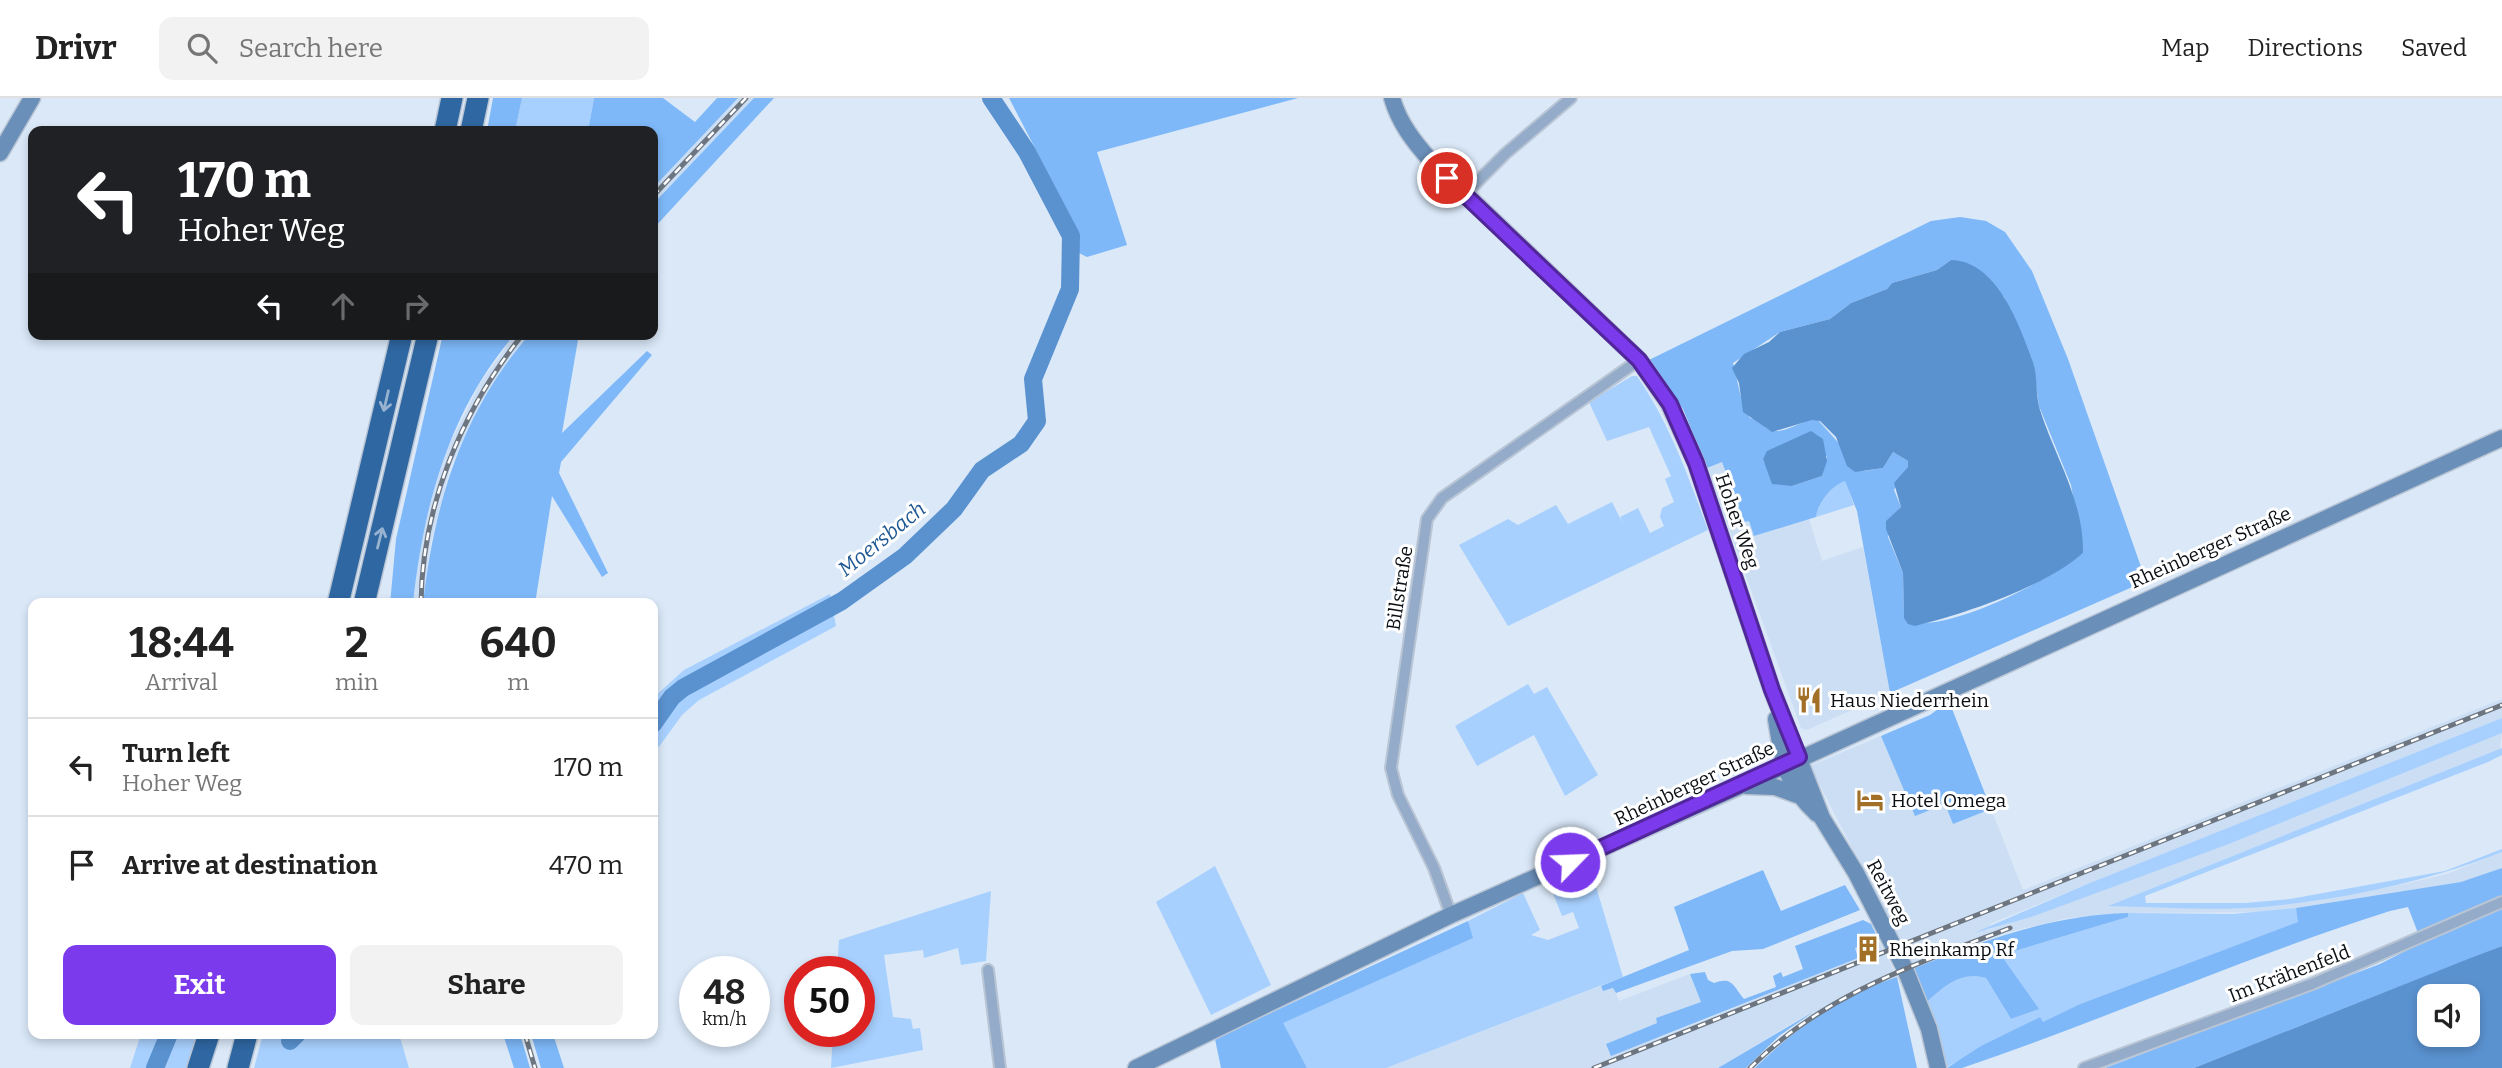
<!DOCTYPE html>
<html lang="en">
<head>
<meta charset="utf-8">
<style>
	:root { --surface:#fff; --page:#f2f2f2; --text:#222; --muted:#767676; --line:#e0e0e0; --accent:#7c3aed }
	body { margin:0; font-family:Bitter,serif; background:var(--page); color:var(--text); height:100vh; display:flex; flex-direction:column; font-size:26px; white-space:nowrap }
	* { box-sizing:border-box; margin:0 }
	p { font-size:23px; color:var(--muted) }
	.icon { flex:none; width:38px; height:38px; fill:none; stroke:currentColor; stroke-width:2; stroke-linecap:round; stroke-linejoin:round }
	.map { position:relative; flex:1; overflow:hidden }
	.details { position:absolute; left:28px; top:500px; width:630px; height:441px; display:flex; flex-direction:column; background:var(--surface); border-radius:14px; box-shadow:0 4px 10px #0003 }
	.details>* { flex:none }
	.hud { position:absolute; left:28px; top:28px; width:630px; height:214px; border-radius:14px; box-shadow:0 4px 10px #0003; background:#202124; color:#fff; overflow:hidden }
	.controls { position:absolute; left:2417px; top:886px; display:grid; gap:14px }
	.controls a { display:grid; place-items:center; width:63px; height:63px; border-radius:14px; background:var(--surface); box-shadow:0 4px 10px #0003; font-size:35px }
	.speed { position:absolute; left:679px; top:858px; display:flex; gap:14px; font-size:35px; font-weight:700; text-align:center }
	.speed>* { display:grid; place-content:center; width:91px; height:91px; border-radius:50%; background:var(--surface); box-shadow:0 4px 10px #0003; line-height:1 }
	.speed small { font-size:18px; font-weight:400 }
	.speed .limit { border:10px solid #d22; background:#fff; color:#111 }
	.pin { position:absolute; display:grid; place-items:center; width:60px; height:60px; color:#fff; margin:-30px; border:4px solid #fff; border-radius:50%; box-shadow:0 2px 7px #0007 }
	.me { position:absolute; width:77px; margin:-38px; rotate:66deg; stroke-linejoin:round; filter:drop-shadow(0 0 5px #0008) }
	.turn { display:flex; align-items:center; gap:24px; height:147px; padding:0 35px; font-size:32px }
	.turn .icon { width:91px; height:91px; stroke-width:2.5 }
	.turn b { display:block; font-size:49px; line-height:60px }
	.lanes { display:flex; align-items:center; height:66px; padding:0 35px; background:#0003; justify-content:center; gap:35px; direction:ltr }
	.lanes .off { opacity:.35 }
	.eta { display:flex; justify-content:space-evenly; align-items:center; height:119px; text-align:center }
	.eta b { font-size:42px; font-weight:700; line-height:49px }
	.cta { display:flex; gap:14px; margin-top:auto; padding:14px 35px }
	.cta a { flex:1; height:80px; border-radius:14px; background:var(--accent); color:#fff; font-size:28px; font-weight:700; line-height:80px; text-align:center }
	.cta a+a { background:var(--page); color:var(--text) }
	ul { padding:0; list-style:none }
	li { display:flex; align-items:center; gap:21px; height:98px; padding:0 35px; border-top:2px solid var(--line) }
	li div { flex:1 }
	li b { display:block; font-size:26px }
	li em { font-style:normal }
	header { display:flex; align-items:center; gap:42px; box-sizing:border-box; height:98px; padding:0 35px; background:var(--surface); border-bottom:2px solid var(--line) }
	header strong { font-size:33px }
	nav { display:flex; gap:38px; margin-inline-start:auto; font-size:24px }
	.search { width:490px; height:63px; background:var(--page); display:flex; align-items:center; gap:18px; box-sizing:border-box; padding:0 24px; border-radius:14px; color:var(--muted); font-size:26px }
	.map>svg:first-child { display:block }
</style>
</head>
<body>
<header>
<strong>Drivr</strong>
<div class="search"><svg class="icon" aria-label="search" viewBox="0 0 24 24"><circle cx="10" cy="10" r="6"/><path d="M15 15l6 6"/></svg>Search here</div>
<nav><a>Map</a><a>Directions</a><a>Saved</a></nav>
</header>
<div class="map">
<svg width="2502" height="970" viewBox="0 0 2502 970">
	<rect width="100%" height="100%" fill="#dae8f8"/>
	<path fill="#cbdef4" d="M738 0H754L653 106V90Z
		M515 236H530L499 276 480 307 450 370 430 448 423 506H413L420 446 441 363 479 287Z
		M1722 364 1744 424 1749 423 1754 438 1809 421 1822 463 1863 449 1890 595 1807 632 1801 630 1707 370Z
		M2502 601V620L2085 787 1992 825 1986 833 2229 746 2502 635 2500 651 2110 807 2263 809 2396 788 2447 776 2502 754V770L2462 784 2270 814 2128 815 2068 820 2005 835 1912 871 1899 841 1810 668 1881 638 1915 717 1946 706 1953 726 1991 711 2023 792Z
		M1878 841 1897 879 1837 906 1790 939 1755 970H1746L1808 916 1718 970H1386L1601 888 1604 893 1614 890 1619 903 1690 876 1701 904 1656 920 1657 925 1606 946 1662 939 1857 860 1854 850Z"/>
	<path fill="#a8d0fe" d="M522 0H594L588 33H515Z
		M1632 278H1637C1670 326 1688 378 1708 432L1508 528 1459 447 1508 421 1518 427 1556 407 1568 426 1612 404 1624 428 1620 419 1638 410 1650 435 1664 428 1660 419 1662 410 1674 404 1665 381 1671 378 1649 329 1607 343 1589 304Z
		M1845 382 1854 407 1816 419C1816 406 1832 388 1845 382Z
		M830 496 836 528 699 602 682 617 653 657V600L684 572Z
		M1528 586 1534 596 1547 589 1598 677 1565 698 1534 637 1477 668 1455 628Z
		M2502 620V635L2229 746 2031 819 1974 835 2085 787Z
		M2502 650V657L2488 664 2145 798 2146 805H2245L2290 801 2445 773 2502 751V754C2426 784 2345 801 2263 809 2212 813 2159 809 2108 808Z
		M1589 765 1623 879 1386 970H1307L1282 925 1472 840 1468 823 1523 795 1540 832 1531 837 1548 842 1579 830 1573 814 1562 818 1548 783Z
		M1215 768 1271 887 1211 917 1156 804Z
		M991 793 986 863 961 867 958 850 924 860 923 852 884 857 893 919 911 921 913 931 920 930 923 952 831 970 833 933H859V873H837L839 842Z
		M2296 810 2299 824 2080 906 2042 925 2040 919 1947 969 1927 904C1944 888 1961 873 1986 880L2011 921 2038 911 2001 857 2128 819V815L2233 816Z
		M141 936H204L193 970H130Z
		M263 936H399L409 970H254Z"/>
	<path fill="#7eb8f8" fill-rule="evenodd" d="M493 0H522L515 33H487Z
		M594 0H663L695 24 717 0H738L653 90V33H588Z
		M754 0H774L653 131V106Z
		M1009 0H1298L1097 54 1127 147 1087 159 1079 155 1074 125Z
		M1960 119 1986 123 2005 134 2032 173 2068 261 2146 483 1890 595 1857 413 1845 383C1832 387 1817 406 1816 419L1754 438 1749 423 1744 424 1722 364 1707 370 1683 311 1649 262 1931 123ZM1951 162 2004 199 2033 265 2039 308 2071 387 2083 455C2046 483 1971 522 1925 525 1919 526 1910 521 1904 519L1903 475 1888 439 1890 420 1901 409 1894 392 1908 369V363L1893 354 1883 370 1864 373 1817 321C1802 322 1788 334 1774 333 1764 332 1760 321 1750 320 1739 303 1739 285 1733 265L1780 234 1830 221 1851 205 1887 191 1892 185 1937 172ZM1827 358 1822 378 1792 388 1765 366 1763 361Z
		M443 236H515C449 312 423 409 413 506H390L396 441Z
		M530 236H579L562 335 647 253 652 257 561 364 559 375 608 475 602 479 552 398 535 506H423C434 406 462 314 530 236Z
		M1949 603 1991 711 1953 726 1945 706 1915 718 1881 638 1930 617Z
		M2502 770V798L2418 835 2408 809 2390 813C2245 859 2106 921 1962 970H1947L1981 948 2040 919 2043 924 2080 906 2298 824 2296 810 2461 784Z
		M1763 772 1781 813 1845 787 1860 812 1763 851 1732 853 1616 895 1613 890 1603 893 1601 888 1689 852 1674 809Z
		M2502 808V848L2194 970H2105L2380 866 2466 822Z
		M2128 815V819L2001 857 2039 911 2011 921 1986 880C1961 873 1944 888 1927 904L1912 871C1983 843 2050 817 2128 815Z
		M1863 822 1871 826 1878 841 1855 850 1858 860 1611 958 1606 946 1657 925 1656 920 1701 904 1690 876 1705 874 1708 882 1714 885C1733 878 1733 888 1744 901L1776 889 1773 878 1781 874 1783 879 1803 871 1795 848Z
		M1468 823 1473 840 1283 925 1307 970H1221L1215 941Z
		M1897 879 1917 970H1755C1794 931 1844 896 1897 879Z
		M1813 914 1779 938 1746 970H1718Z
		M503 936H520L530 970H514Z
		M531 936H553L564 970H541Z"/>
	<path fill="#5a92d0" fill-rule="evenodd" d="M1951 162C1997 163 2019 226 2033 264 2038 279 2035 296 2040 312 2055 359 2084 403 2083 455 2045 489 1964 516 1915 528L1908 526 1904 520 1903 475 1886 431V423L1901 409 1894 385 1908 369V363L1893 354 1883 370 1855 374 1847 368 1836 339 1820 323 1812 322 1772 334 1743 314 1739 285 1732 270 1744 256 1769 244 1780 234 1830 221 1851 205 1887 191 1892 185 1937 172Z
		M1811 333 1823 341 1827 363 1822 378 1792 388 1772 386 1763 361 1767 353Z
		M2502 848V970H2194L2468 861ZM2429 898H2468V936H2429Z"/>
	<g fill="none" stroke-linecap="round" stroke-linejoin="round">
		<path stroke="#5a92d0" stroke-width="18" d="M653 626 672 599 683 590 842 503 905 458 954 411 982 372 1021 346 1037 323 1033 281 1070 191 1071 138 1027 54 991 0
			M290 943 297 936
			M155 970 169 936"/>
		<g stroke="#b9c5d4" stroke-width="14">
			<path id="minor" d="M1464 97 1505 56 1571 0
				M1451 817 1434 770 1398 697 1391 670 1427 421 1442 400 1639 262
				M988 872 1000 970
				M2084 970 2312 886 2502 804"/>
		</g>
		<g stroke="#b9c5d4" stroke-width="19">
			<path id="secondary" d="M1392 0C1399 25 1414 44 1431 63L1639 262 1669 306 1696 365 1772 592 1822 720 1856 775 1905 871 1929 931 1938 970
				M0 55 32 0
				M1776 621C1783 664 1785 686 1817 716
				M1746 688 1775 689 1797 697
				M1136 970 1451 817 1743 687 2502 340"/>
		</g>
		<g stroke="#b9c5d4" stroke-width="24">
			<path id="motorway" d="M445 33 452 0
				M471 33 478 0
				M338 506 402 236
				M364 506 428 236
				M198 970 209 936
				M238 970 247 936"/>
		</g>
		<use href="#minor" stroke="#94acc9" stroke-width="10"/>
		<use href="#secondary" stroke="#6a8fb9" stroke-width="16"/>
		<use href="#motorway" stroke="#2f67a2" stroke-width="21"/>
		<g stroke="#6d7680" stroke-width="5">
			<path id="rail" d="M653 98 746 0
				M421 506C422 407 462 312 523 236
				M525 936 535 970
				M1594 970 2502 607
				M1750 970C1822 897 1916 866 2010 830"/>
		</g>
		<use href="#rail" stroke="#fff" stroke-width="2.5" stroke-dasharray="8" stroke-linecap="butt"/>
	</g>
	<defs><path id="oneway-shaft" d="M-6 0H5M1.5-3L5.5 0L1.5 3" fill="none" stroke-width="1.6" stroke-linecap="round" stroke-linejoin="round" transform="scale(1.75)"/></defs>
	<g stroke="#97b3d0">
		<use href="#oneway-shaft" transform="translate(386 303) rotate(103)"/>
		<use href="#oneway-shaft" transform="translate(380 440) rotate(-76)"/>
	</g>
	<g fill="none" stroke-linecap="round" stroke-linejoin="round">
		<g stroke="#51269a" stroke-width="18">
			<path id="route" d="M1447 80 1639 262 1670 306 1696 365 1772 592 1799 659 1570 764"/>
		</g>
		<use href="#route" stroke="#7c3aed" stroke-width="12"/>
	</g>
	<defs>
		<g id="restaurant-bare" transform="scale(2.1)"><path d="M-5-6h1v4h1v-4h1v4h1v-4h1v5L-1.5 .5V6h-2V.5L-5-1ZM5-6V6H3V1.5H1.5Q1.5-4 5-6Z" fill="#a26f26" stroke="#fff" stroke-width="2.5" paint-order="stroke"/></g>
		<g id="hotel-bare" transform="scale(2.1)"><path d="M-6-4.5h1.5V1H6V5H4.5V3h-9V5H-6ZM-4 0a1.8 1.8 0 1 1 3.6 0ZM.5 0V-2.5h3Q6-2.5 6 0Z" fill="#a26f26" stroke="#fff" stroke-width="2.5" paint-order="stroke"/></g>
		<g id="building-bare" transform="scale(2.1)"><path d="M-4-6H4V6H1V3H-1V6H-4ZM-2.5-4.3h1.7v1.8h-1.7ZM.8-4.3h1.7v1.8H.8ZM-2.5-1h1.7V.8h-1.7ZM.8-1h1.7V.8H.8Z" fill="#a26f26" stroke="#fff" stroke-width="2.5" paint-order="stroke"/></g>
	</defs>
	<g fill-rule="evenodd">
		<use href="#restaurant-bare" x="1809" y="602"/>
		<use href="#hotel-bare" x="1870" y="702"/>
		<use href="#building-bare" x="1868" y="851"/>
	</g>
	<g text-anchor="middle" stroke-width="6" stroke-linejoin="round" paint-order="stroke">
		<g font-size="19" fill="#0a0f14" stroke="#fff">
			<text transform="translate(1738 423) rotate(71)" y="7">Hoher Weg</text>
			<text transform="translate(2210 449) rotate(-24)" y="7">Rheinberger Straße</text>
			<text transform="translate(1399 490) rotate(-81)" y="7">Billstraße</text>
			<text transform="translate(1694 685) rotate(-25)" y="7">Rheinberger Straße</text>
			<text transform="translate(1889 794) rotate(62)" y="7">Reitweg</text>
			<text transform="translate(2289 875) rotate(-21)" y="7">Im Krähenfeld</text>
		</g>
		<g font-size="19" fill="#0a0f14" stroke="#fff" text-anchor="start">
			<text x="1830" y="609">Haus Niederrhein</text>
			<text x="1891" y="709">Hotel Omega</text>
			<text x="1889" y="858">Rheinkamp Rf</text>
		</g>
		<g font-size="21" font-style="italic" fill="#1f5893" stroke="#fff">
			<text transform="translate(882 441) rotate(-39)" y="7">Moersbach</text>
		</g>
	</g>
</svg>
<div class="controls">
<a><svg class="icon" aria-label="sound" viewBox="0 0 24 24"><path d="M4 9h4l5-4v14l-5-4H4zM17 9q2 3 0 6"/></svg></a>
</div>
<div class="speed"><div>48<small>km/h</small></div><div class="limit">50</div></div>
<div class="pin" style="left:1447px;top:80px;background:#d93025"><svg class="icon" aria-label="arrive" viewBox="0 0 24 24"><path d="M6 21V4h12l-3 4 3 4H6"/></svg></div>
<svg class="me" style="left:1570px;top:764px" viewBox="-20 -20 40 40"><circle r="17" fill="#7c3aed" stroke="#fff" stroke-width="3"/><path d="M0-11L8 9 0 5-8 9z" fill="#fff"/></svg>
<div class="hud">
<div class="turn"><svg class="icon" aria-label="left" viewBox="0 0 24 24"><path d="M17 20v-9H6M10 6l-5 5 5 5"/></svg><div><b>170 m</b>Hoher Weg</div></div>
<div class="lanes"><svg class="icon" aria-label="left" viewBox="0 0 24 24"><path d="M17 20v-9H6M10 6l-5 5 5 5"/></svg><svg class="icon off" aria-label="ahead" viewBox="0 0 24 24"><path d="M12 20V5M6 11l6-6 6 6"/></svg><svg class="icon off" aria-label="right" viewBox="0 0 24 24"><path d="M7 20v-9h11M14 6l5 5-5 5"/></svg></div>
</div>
<section class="details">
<div class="eta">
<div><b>18:44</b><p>Arrival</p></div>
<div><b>2</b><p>min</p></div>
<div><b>640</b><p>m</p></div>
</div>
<ul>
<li><svg class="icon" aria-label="left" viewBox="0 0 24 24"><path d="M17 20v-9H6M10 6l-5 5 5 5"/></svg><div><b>Turn left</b><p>Hoher Weg</p></div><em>170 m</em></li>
<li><svg class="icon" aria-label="arrive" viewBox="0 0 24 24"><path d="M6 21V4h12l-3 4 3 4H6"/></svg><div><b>Arrive at destination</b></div><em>470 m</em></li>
</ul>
<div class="cta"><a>Exit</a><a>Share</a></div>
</section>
</div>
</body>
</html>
